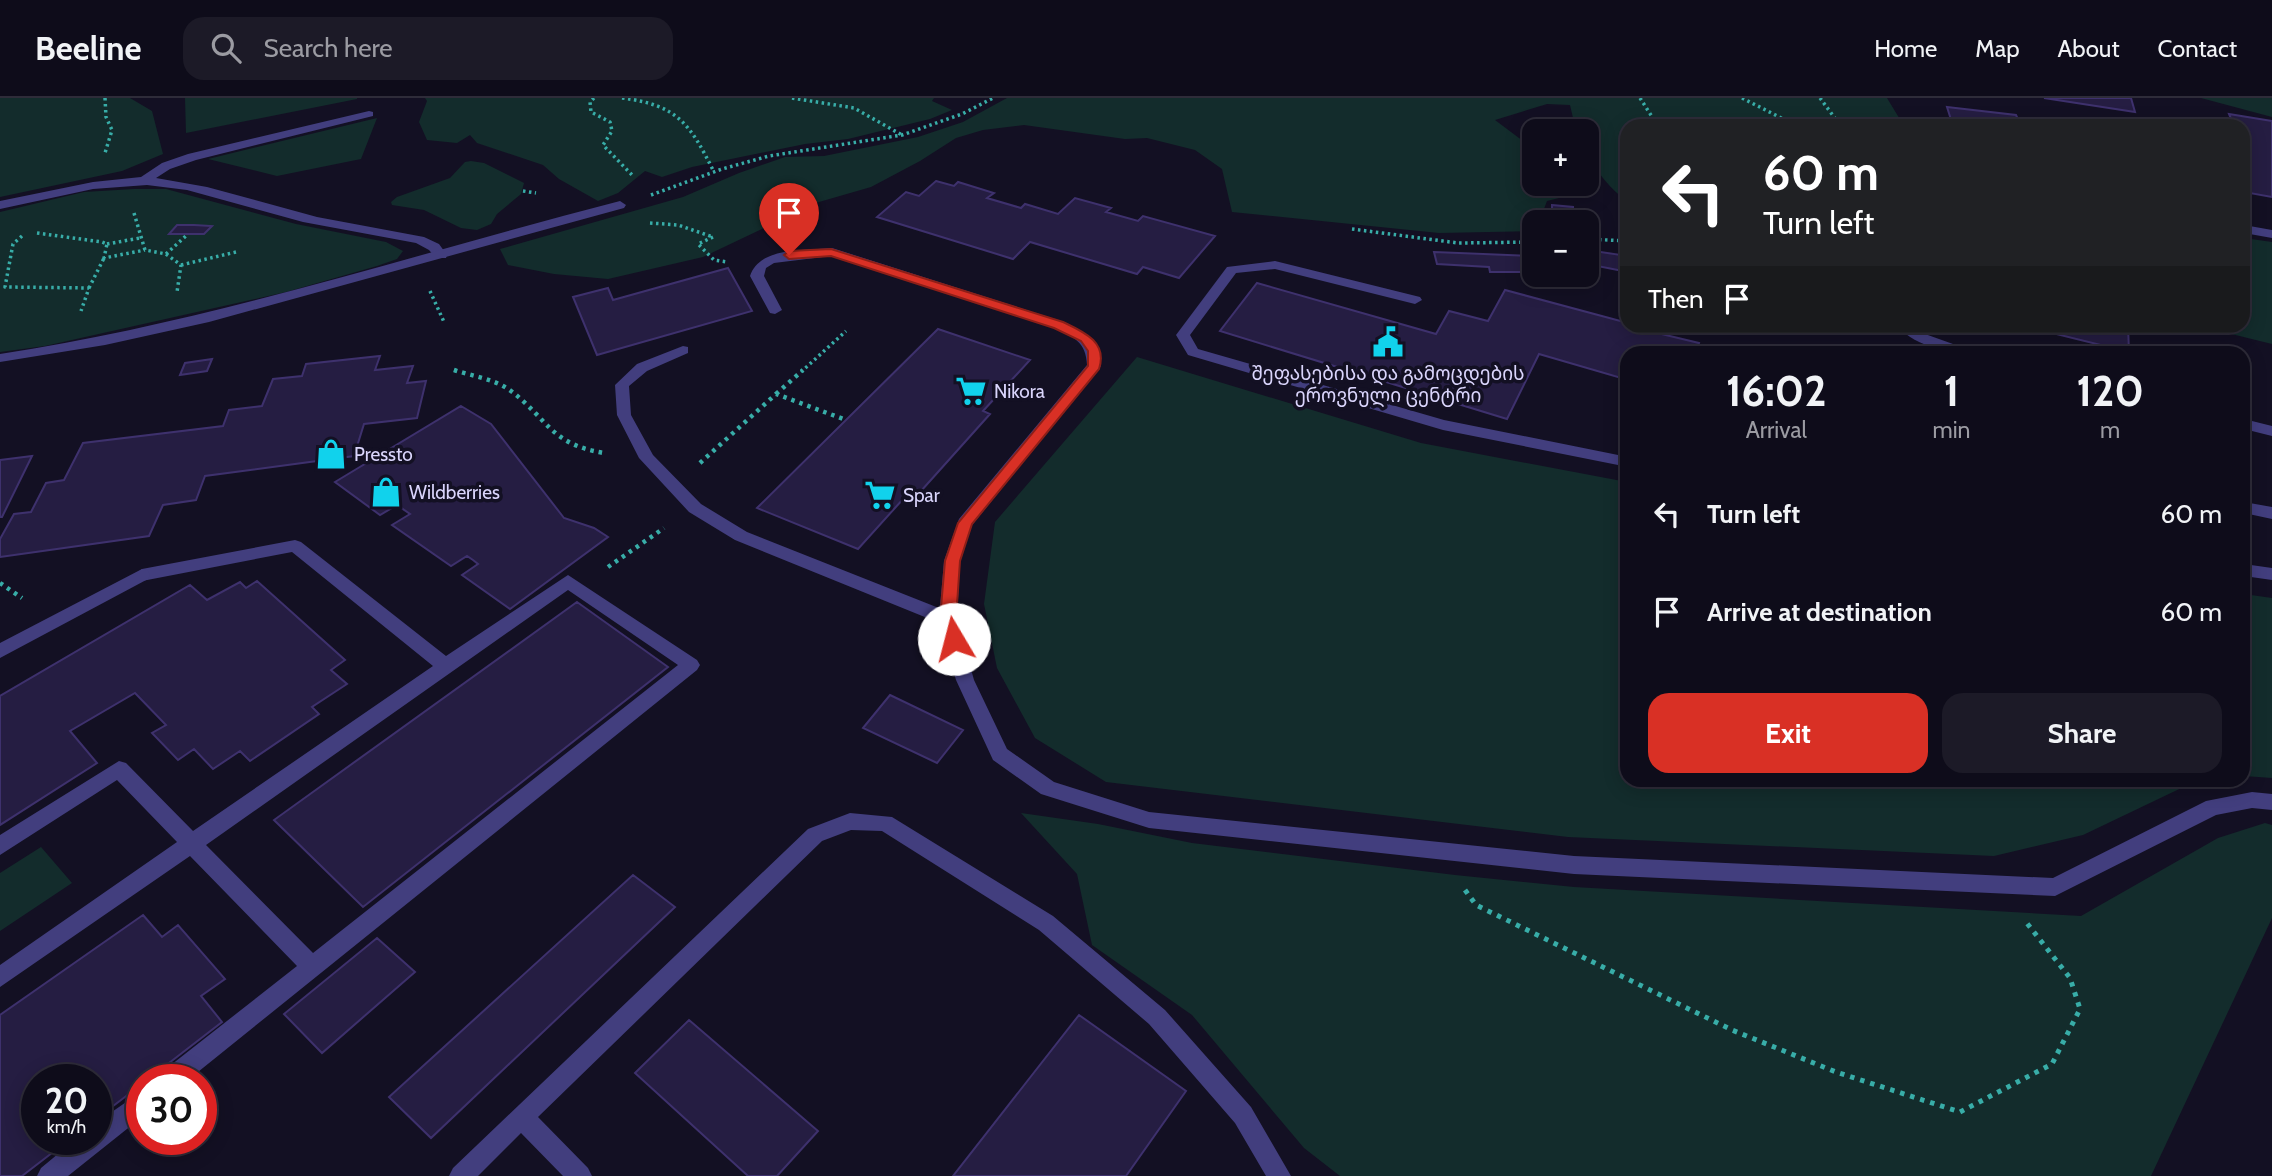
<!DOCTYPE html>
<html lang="en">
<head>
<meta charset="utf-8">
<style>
	:root { --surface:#0e0c1a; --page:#1c1a27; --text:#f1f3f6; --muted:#9b9ba2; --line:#2e2c39; --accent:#d93025 }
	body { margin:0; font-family:Cabin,"Noto Sans Georgian",sans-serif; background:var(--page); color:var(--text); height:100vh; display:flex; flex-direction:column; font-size:26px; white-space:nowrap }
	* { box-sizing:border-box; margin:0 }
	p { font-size:23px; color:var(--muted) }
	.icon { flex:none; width:38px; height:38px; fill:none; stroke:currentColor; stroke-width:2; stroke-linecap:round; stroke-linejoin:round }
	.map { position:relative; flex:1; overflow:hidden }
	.side { position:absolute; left:1620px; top:248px; width:630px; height:441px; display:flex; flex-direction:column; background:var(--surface); border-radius:21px; box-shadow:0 4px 18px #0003,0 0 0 2px var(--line) }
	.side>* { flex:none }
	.top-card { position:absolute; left:1620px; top:21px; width:630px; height:214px; border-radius:21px; box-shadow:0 4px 18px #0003,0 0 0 2px var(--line); background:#202124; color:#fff; overflow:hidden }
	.controls { position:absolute; left:1522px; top:21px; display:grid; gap:14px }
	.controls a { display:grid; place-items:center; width:77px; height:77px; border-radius:14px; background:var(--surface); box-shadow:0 4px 18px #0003,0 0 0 2px var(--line); font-size:35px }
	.speed { position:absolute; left:21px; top:966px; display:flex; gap:14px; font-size:35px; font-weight:700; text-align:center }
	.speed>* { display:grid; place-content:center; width:91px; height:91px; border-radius:50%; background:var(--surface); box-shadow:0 4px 18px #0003,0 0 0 2px var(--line); line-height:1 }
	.speed small { font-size:18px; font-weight:400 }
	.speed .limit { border:10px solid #d22; background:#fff; color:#111 }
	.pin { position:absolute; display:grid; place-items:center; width:60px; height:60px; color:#fff; margin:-72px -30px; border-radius:50% 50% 50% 0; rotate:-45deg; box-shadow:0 0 7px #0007 }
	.pin .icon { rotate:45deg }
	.me { position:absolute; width:77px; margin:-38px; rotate:352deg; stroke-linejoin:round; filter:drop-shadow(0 0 5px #0008) }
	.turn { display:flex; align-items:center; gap:24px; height:147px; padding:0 28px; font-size:32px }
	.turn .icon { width:91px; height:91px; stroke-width:2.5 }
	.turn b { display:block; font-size:49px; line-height:60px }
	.then { display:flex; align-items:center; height:66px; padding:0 28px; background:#0003; gap:14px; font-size:26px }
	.eta { display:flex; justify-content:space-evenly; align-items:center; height:119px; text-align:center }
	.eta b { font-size:42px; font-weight:800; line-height:49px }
	.button { display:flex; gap:14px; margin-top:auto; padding:14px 28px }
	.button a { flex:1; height:80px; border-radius:21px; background:var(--accent); color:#fff; font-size:28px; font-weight:800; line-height:80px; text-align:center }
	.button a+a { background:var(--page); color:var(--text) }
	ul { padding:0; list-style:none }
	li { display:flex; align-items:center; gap:21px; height:98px; padding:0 28px }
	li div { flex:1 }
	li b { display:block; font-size:26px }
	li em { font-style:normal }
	header { display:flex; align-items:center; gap:42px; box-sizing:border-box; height:98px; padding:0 35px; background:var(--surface); border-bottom:2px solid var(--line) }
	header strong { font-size:33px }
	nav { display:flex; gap:38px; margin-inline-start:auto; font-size:24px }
	.search { width:490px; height:63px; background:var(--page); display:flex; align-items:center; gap:18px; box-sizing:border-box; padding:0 24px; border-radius:21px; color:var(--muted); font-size:26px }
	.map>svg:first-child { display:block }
</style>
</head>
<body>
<header>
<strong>Beeline</strong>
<div class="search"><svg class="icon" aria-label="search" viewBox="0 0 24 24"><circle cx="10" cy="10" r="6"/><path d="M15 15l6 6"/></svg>Search here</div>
<nav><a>Home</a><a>Map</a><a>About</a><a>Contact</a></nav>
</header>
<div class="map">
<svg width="2272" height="1078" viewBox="0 0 2272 1078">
	<rect width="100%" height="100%" fill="#131023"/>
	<path fill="#132c2c" d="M0 0H130L152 13 163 56 122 73 0 99Z
		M185 0H357V1L186 35Z
		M425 0H934L932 3 952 12 930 21 848 41 805 46 692 69 662 79 645 73 618 95 598 103 559 81 543 67 477 45 470 37 457 45 427 42 419 24 427 3Z
		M1007 0H1887L1904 28H1628L1627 104C1603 83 1587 66 1587 33H1576L1570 7 1547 6 1495 22 1535 52V86H1552L1563 99 1547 103 1539 124H1535V133L1439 135 1232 114 1222 71 1195 52 1147 40 1125 41 1024 27 983 32 956 40 920 63 871 89 819 104 703 159 608 181 554 176 508 167 500 151 683 99 739 75 785 59 824 58 918 39 963 24Z
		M2201 0H2272V19Z
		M377 20 361 61 277 78 208 61Z
		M471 63 484 65 524 85 521 96 497 116 491 126 477 132 461 130 424 112 392 107 391 104 397 99 450 80 465 64Z
		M134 91H166L296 126 386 144 403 153 397 161 377 168 286 194 45 248 0 254V114L84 94Z
		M2244 140 2272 144V246L2199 228H2244Z
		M1137 259 1421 345 1627 384 1628 682 2196 683 2083 737 1994 758 1568 739 1106 684 1035 640 997 570 984 506 995 424Z
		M2244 496 2272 500V680L2244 678Z
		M1021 715 1098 726 1192 745 1455 777 1574 789 2081 818 2218 740 2265 725 2272 727V820L2151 1078H1340L1304 1050 1192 917 1092 847 1077 776Z
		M41 749 72 785 0 833V775Z"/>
	<path fill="#251d42" stroke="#3e316d" stroke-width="2" d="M2044 0H2131L2135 14Z
		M1947 9 2016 17 2021 28H1953Z
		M2229 16 2272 23V99L2244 94V63L2249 64 2244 51V28H2234Z
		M936 83 954 88 958 84 994 95 987 100 1021 110 1025 106 1058 116 1075 100 1111 110 1106 114 1138 123 1143 118 1215 138 1179 180 1143 169 1137 176 1030 144 1013 161 877 119 906 94 919 98Z
		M1552 107 1573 109V124H1552Z
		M177 127H194L212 128 204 136H169Z
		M1587 152 1628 158V174L1587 166Z
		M1434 154 1535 158V174H1490L1489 169 1437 166Z
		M728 170 752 213 597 257 573 199 608 190 613 202Z
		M1257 185 1436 236 1449 213 1488 223 1505 192 1628 225V228L1699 245 1695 256H1628V282L1539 256 1507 321 1220 233Z
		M2024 228H2128L2129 254Z
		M938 231 1030 262 983 313 990 316 921 393 913 390 858 451 757 410Z
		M380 258 375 272 413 268 407 285 426 283 417 320 364 326 354 358 205 378 196 402 163 407 149 438 0 459V441L14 416 31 414 46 385 64 382 83 345 223 328 229 312 262 308 273 281 302 278 306 266Z
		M212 261 207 273 180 277 185 265Z
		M461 308 491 326 564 420 594 430 608 439 510 511 462 477 478 466 473 462 467 458 451 468 392 427 410 416 397 407 380 417 335 384Z
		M32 358 2 419H0V362Z
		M257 483 345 562 331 572 347 586 312 609 319 616 250 663 240 653 213 671 194 651 178 662 152 635 166 627 135 595 70 633 97 665 0 727V598L190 487 207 502 240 484 246 490Z
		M577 504 668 569 363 809 274 722Z
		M890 597 963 632 937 665 863 630Z
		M633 777 675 809 431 1040 389 999Z
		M143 817 162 839 178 827 225 881 201 898 222 924 147 982H142V986L96 1021V982H37V1041H70L22 1078H0V917Z
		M377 840 415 874 322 955 284 916Z
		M1079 917 1186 993 1126 1078H953Z
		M689 922 818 1033 777 1078H748L635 975Z"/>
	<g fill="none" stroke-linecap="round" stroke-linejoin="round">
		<path stroke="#38ada8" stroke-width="3.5" stroke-dasharray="2.5 3.5" stroke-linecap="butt" d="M105 0 106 19 112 32 105 55
			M594 0 590 4 591 14 610 24 612 33 603 47 634 79
			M622 0C678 7 690 26 714 74
			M792 0 854 10 902 37
			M1640 0 1658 28
			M1742 0 1797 28
			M1820 0 1837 23 1846 28
			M523 93 536 95
			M651 97 722 71 769 58 902 37 962 16 993 0
			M134 115 145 152 166 156 181 167 177 194
			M650 125 678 127 713 139
			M1352 131 1458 145 1535 144
			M37 135 102 144 107 146 104 160 145 152
			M22 138 13 146 5 189 89 190 81 213
			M713 139 698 146 714 162 727 164
			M1587 141 1628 143
			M107 146 140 140
			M166 156 188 136
			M181 167 236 154
			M89 190 104 160
			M430 193 444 224
			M454 272 459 274
			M801 274 846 233"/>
		<path stroke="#38ada8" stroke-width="4.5" stroke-dasharray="3.5 5" stroke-linecap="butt" d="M454 272C472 278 495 281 511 293 549 322 550 346 604 355
			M776 296 803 272
			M700 365 776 296 846 322
			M608 469 664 430
			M0 485 22 500"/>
		<path stroke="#38ada8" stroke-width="5" stroke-dasharray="4.5 6" stroke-linecap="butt" d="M1465 792 1476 807 1732 932 1836 974 1960 1014 2052 966 2080 911 2070 880 2026 824"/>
		<path fill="#423e7e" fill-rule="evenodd" d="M369 13 373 14V18L196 62 170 71 156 80 207 89 317 119 424 139 439 146 447 157 446 160H436L429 152 416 145 303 124 187 92 147 87 93 91 0 111V103L93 84 141 79 162 65 188 56Z
			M2244 127 2272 132V140L2244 135Z
			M1275 163 1420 199 1422 202 1415 206 1275 171 1236 175 1190 237 1198 251 1444 322 1628 359V369L1443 332 1188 257 1176 237 1227 169Z
			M1897 228H1912L1925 236 1981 256C1953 256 1917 250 1897 228Z
			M683 248 688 249V255L647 273 629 288 631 317 653 357 701 406 747 434 954 516 957 521 954 526H942L735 442 689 414 639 360 617 317 615 287 637 266Z
			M1745 249 1768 252 1775 256H1733Z
			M2244 321 2272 328V338L2244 331Z
			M2244 404 2272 409V421L2244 415Z
			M295 442 301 444 446 558 568 477 697 562 700 567 697 572 188 982H159L162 974 297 868 190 758 0 889V867L177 744 117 682 0 757V737L119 663 126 665 193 733 433 568 292 454 142 483 134 477 142 471ZM568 492 678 567 313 855 206 747Z
			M2244 466 2272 470V482L2244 478Z
			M850 715 892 719 1053 818 1165 912 1251 1009 1291 1078H1266L1235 1025 1149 926 1039 832 882 733 851 732 822 743 538 1019 588 1070 592 1078H563L521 1035 478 1078H449L453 1070 808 731Z
			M142 993V1019L68 1078H37L41 1070 76 1041H96V1025Z"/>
		<path fill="#423e7e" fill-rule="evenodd" d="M620 103 626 107 624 110 209 224 105 247 0 264V256C212 224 413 156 620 103Z
			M832 150 1064 224C1086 234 1099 242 1101 268L972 427 960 463 957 521 974 582 1007 651 1054 684 1149 714 1574 758 2053 780 2206 703 2252 694 2272 696V712L2252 710 2216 717 2055 798 1574 776 1149 730 1041 696 993 662 956 582 939 521 944 463 959 421 1087 267C1086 244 1074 239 1054 230L831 158 774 165 766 170 764 178 782 212 775 216 770 215 750 178C760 148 806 153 832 150Z
			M142 471 148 473 150 477 148 481 0 560V545Z"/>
	</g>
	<path fill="#d93025" stroke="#8d1f18" stroke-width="2" d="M831 151 1063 224C1084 234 1108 244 1099 271L972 426 960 463 956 521 962 541 954 548 946 541 940 521 945 463 958 425 1088 268V253L1081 243 1054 230 831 158 789 161 784 157 789 153Z"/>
	<defs>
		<g id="civic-bare" transform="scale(2.415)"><path d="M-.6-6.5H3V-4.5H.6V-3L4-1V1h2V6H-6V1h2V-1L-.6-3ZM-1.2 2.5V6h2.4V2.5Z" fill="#11d2ec" stroke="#131023" stroke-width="2.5" paint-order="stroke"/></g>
		<g id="supermarket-bare" transform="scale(2.415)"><path d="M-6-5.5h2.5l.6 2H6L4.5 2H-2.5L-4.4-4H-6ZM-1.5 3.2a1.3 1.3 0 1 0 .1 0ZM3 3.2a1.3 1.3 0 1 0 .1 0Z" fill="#11d2ec" stroke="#131023" stroke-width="2.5" paint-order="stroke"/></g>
		<g id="shop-bare" transform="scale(2.415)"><path d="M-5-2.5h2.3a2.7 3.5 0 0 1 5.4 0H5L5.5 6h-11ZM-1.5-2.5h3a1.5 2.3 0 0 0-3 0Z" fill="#11d2ec" stroke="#131023" stroke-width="2.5" paint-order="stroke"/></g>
	</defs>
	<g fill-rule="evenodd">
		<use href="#civic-bare" x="1388" y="244"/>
		<use href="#supermarket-bare" x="971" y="293"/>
		<use href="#shop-bare" x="331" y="356"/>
		<use href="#shop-bare" x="386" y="394"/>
		<use href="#supermarket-bare" x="880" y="397"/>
	</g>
	<g text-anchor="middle" stroke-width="7" stroke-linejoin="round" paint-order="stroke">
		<g font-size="19" fill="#dad5fc" stroke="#131023" text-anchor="start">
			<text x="1388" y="282" text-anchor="middle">შეფასებისა და გამოცდების<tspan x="1388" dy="22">ეროვნული ცენტრი</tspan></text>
			<text x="994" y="300">Nikora</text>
			<text x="354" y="363">Pressto</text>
			<text x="409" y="401">Wildberries</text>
			<text x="903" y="404">Spar</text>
		</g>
	</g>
</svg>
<div class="controls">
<a>+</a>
<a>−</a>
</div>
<div class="speed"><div>20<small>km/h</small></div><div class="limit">30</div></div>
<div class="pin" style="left:789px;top:157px;background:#d93025"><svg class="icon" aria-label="arrive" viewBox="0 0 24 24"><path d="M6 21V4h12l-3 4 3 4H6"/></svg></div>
<svg class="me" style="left:954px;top:541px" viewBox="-20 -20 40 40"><circle r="19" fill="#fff"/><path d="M0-13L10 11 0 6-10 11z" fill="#d93025"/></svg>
<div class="top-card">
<div class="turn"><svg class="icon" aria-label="left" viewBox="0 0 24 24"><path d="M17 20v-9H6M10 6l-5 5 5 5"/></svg><div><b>60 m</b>Turn left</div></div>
<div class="then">Then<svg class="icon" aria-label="arrive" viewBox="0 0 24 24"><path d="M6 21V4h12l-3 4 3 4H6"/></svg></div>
</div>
<section class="side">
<div class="eta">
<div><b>16:02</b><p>Arrival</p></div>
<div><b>1</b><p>min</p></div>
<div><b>120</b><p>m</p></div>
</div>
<ul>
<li><svg class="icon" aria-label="left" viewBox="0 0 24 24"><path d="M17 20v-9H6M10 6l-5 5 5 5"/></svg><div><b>Turn left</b></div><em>60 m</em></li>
<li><svg class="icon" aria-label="arrive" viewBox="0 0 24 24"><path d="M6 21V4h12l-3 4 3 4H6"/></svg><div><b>Arrive at destination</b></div><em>60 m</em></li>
</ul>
<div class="button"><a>Exit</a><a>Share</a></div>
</section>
</div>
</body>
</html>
